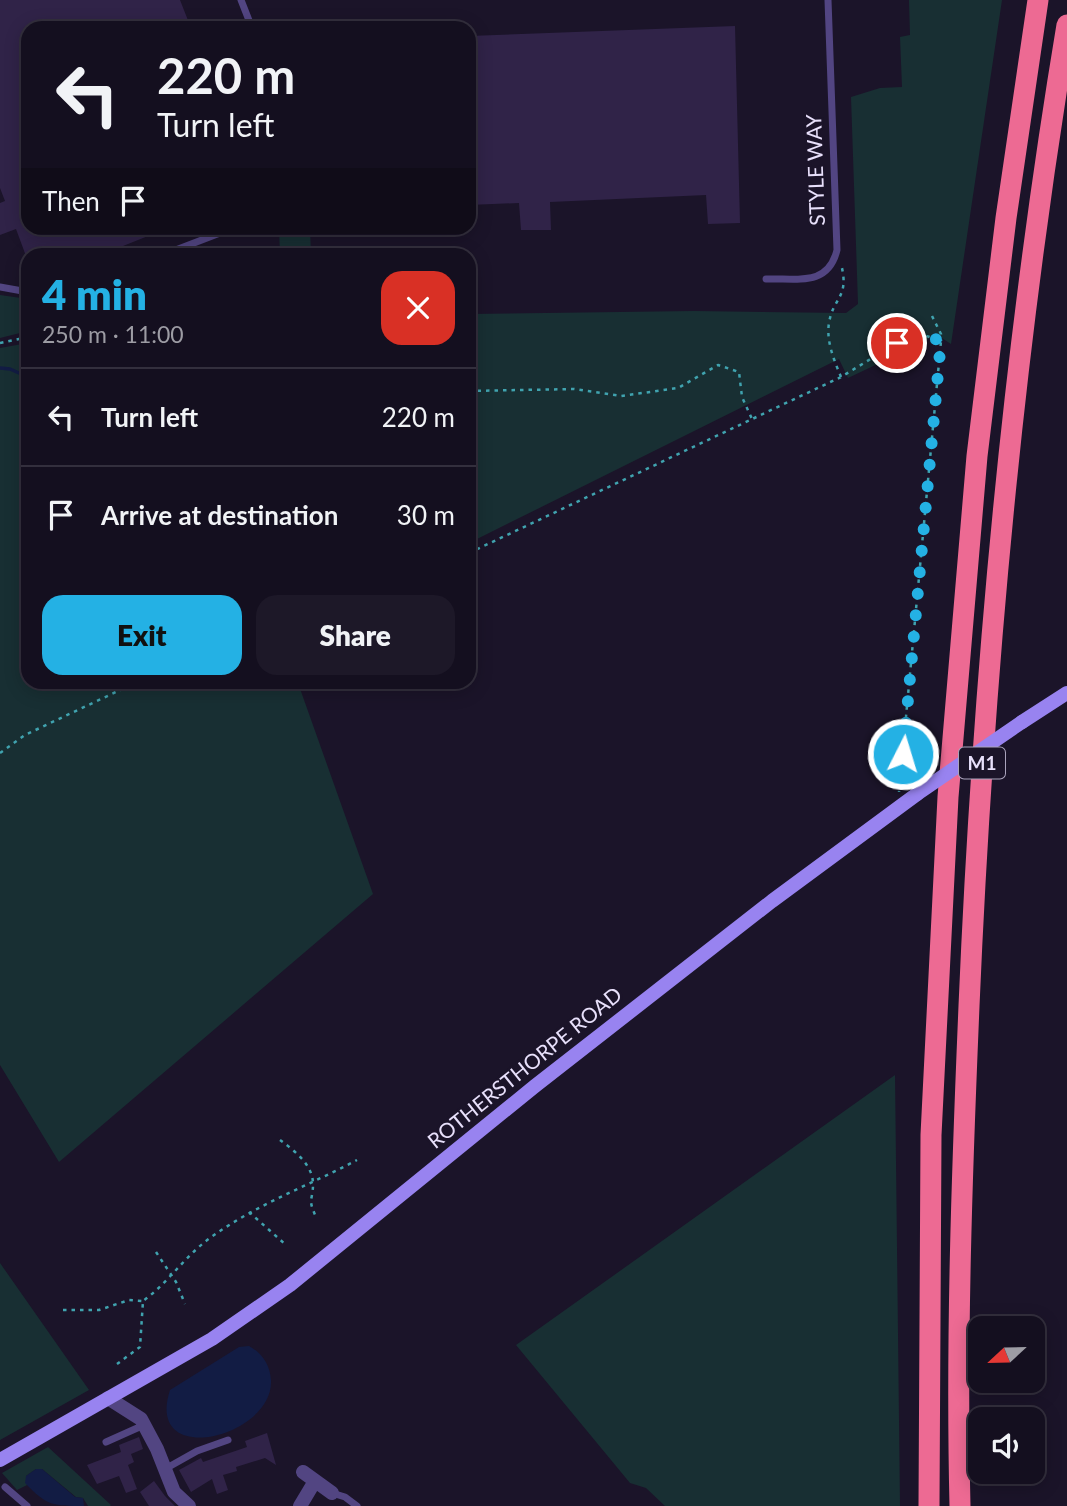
<!DOCTYPE html>
<html lang="en">
<head>
<meta charset="utf-8">
<style>
	:root { --surface:#140f1f; --page:#1d1828; --text:#f1f3f6; --muted:#9d9ca4; --line:#332f3d; --accent:#24b1e4 }
	body { margin:0; font-family:Lato,sans-serif; background:var(--page); color:var(--text); height:100vh; display:flex; flex-direction:column; font-size:26px; white-space:nowrap }
	* { box-sizing:border-box; margin:0 }
	p { font-size:23px; color:var(--muted) }
	.icon { flex:none; width:38px; height:38px; fill:none; stroke:currentColor; stroke-width:2; stroke-linecap:round; stroke-linejoin:round }
	.map { position:relative; flex:1; overflow:hidden }
	.panel { position:absolute; left:21px; top:248px; width:455px; height:441px; display:flex; flex-direction:column; background:var(--surface); border-radius:21px; box-shadow:0 4px 18px #0003,0 0 0 2px var(--line) }
	.panel>* { flex:none }
	.top-card { position:absolute; left:21px; top:21px; width:455px; height:214px; border-radius:21px; box-shadow:0 4px 18px #0003,0 0 0 2px var(--line); background:#140f1f; color:var(--text); overflow:hidden }
	.needle { width:46px; rotate:248deg }
	.controls { position:absolute; left:968px; top:1316px; display:grid; gap:14px }
	.controls a { display:grid; place-items:center; width:77px; height:77px; border-radius:14px; background:var(--surface); box-shadow:0 4px 18px #0003,0 0 0 2px var(--line); font-size:35px }
	.pin { position:absolute; display:grid; place-items:center; width:60px; height:60px; color:#fff; margin:-30px; border:4px solid #fff; border-radius:50%; box-shadow:0 2px 7px #0007 }
	.me { position:absolute; width:77px; margin:-38px; rotate:5deg; stroke-linejoin:round; filter:drop-shadow(0 0 5px #0008) }
	.turn { display:flex; align-items:center; gap:24px; height:147px; padding:0 21px; font-size:32px }
	.turn .icon { width:91px; height:91px; stroke-width:2.5 }
	.turn b { display:block; font-size:49px; line-height:60px }
	.then { display:flex; align-items:center; height:66px; padding:0 21px; background:#0003; gap:14px; font-size:26px }
	.round { display:grid; place-items:center; flex:none; width:74px; height:74px; border-radius:21px; background:var(--page) }
	.summary { display:flex; align-items:center; justify-content:space-between; height:119px; padding:0 21px }
	h1 { font-size:42px; font-weight:800; line-height:52px; color:var(--accent) }
	.button { display:flex; gap:14px; margin-top:auto; padding:14px 21px }
	.button a { flex:1; height:80px; border-radius:21px; background:var(--accent); color:#111; font-size:28px; font-weight:800; line-height:80px; text-align:center }
	.button a+a { background:var(--page); color:var(--text) }
	ul { padding:0; list-style:none }
	li { display:flex; align-items:center; gap:21px; height:98px; padding:0 21px; border-top:2px solid var(--line) }
	li div { flex:1 }
	li b { display:block; font-size:26px }
	li em { font-style:normal }
	.map>svg:first-child { display:block }
</style>
</head>
<body>
<div class="map">
<svg width="1067" height="1506" viewBox="0 0 1067 1506">
	<rect width="100%" height="100%" fill="#1b1429"/>
	<path fill="#182f33" d="M909 0H1002L951 344 934 333 926 341 848 378 839 359 469 543V314L694 311 846 313 858 304 851 97 880 88 902 87 900 37 910 35Z
		M279 228H310L311 255H280Z
		M0 295 28 299V331L0 338Z
		M28 343V682L298 683 373 894 59 1162 0 1065V348Z
		M895 1075 900 1506H665L646 1488 630 1483 516 1345Z
		M0 1263 89 1390 0 1440Z
		M48 1447 111 1505 110 1506H88L83 1498 76 1497 42 1469H36L26 1476 27 1485 17 1490 2 1473Z"/>
	<path fill="#121c44" d="M249 1346C262 1353 270 1365 271 1380 274 1437 144 1470 170 1390L239 1347Z
		M36 1469H42L75 1497 83 1498 84 1506C53 1506 47 1506 25 1483L26 1476Z"/>
	<g fill="none" stroke-linecap="round" stroke-linejoin="round">
		<path stroke="#121c44" stroke-width="3.5" d="M0 368 10 369 28 377"/>
	</g>
	<path fill="#302348" d="M0 0H180L191 28H28V228H168L98 256H26L16 229 0 235V203L5 201 0 188Z
		M735 26 740 223 708 224 706 195 550 202 551 230H521L519 203 469 205V36Z
		M267 1433 276 1465 265 1458 236 1467 237 1471 223 1475 228 1490 217 1494 212 1479 191 1492 179 1470 201 1458 203 1462 247 1447 245 1441Z
		M139 1437 143 1449 131 1454 134 1462 128 1465 137 1489 126 1493 119 1476 97 1484 87 1465 121 1452 119 1445Z
		M154 1481 165 1496 175 1506H149L140 1492Z"/>
	<g fill="none" stroke-linecap="round" stroke-linejoin="round">
		<path stroke="#40a3af" stroke-width="2.5" stroke-dasharray="3.5 5" stroke-linecap="butt" d="M932 316 941 334V341
			M0 343 28 337
			M841 377C834 360 826 341 829 323 833 297 850 298 841 264
			M469 391 574 389 621 396 678 388 718 365 739 372 742 397 752 419
			M469 553 841 377 915 332 941 341 899 792
			M0 753 25 735 137 682
			M280 1140C295 1151 313 1165 313 1184 313 1202 307 1197 316 1217
			M249 1212 286 1245
			M156 1252 176 1282 185 1304
			M63 1310H99L129 1300 143 1301
			M117 1364 140 1347 143 1301C168 1283 185 1256 210 1238 255 1205 308 1186 357 1160"/>
		<path stroke="#524582" stroke-width="7" d="M241 0 252 28
			M160 256 233 228
			M766 279C797 278 828 287 837 250L828 0
			M0 287 28 292
			M106 1442 144 1425
			M165 1469 197 1451 228 1440
			M5 1487 27 1506
			M332 1493 345 1497 357 1506"/>
		<path stroke="#524582" stroke-width="14" d="M108 1398 141 1419 157 1449 174 1492 189 1506
			M303 1472 332 1493
			M300 1506 315 1481"/>
		<path stroke="#9883f0" stroke-width="14" d="M1022 722 1067 693
			M0 1460 212 1339 290 1285 535 1086 772 901 917 794"/>
		<path stroke="#ed6a93" stroke-width="21" d="M929 1506 931 1135 948 797 977 456 1006 218 1038 0
			M960 1506C956 1339 962 1172 969 1006 983 678 1013 349 1067 25"/>
		<path stroke="#9883f0" stroke-width="14" d="M917 794 1022 722"/>
	</g>
	<g fill="none" stroke-linecap="round" stroke-linejoin="round">
		<path stroke="#24b1e4" stroke-width="12" stroke-dasharray="0 21.6" d="M897 343 915 332 941 341 903 754"/>
	</g>
	<g text-anchor="middle" stroke-width="5" stroke-linejoin="round" paint-order="stroke">
		<rect fill="#1b1429" stroke="#aaa3bc" stroke-width="2" x="959" y="747.5" width="46" height="31" rx="5"/>
		<g font-size="19" font-weight="bold" fill="#e8e0fb">
			<text x="982" y="770">M1</text>
		</g>
		<g font-size="21" fill="#e8e0fb" stroke="#1b1429">
			<text transform="translate(816 170) rotate(-92)" y="7">STYLE WAY</text>
			<text transform="translate(525 1068) rotate(-39)" y="7">ROTHERSTHORPE ROAD</text>
		</g>
	</g>
</svg>
<div class="controls">
<a><svg class="needle" viewBox="-14 -14 28 28"><path d="M0-13l5 13h-10z" fill="#e53935"/><path d="M0 13l5-13h-10z" fill="#9d9ca4"/></svg></a>
<a><svg class="icon" aria-label="sound" viewBox="0 0 24 24"><path d="M4 9h4l5-4v14l-5-4H4zM17 9q2 3 0 6"/></svg></a>
</div>
<div class="pin" style="left:897px;top:343px;background:#d93025"><svg class="icon" aria-label="arrive" viewBox="0 0 24 24"><path d="M6 21V4h12l-3 4 3 4H6"/></svg></div>
<svg class="me" style="left:903px;top:754px" viewBox="-20 -20 40 40"><circle r="17" fill="#24b1e4" stroke="#fff" stroke-width="3"/><path d="M0-11L8 9 0 5-8 9z" fill="#fff"/></svg>
<div class="top-card">
<div class="turn"><svg class="icon" aria-label="left" viewBox="0 0 24 24"><path d="M17 20v-9H6M10 6l-5 5 5 5"/></svg><div><b>220 m</b>Turn left</div></div>
<div class="then">Then<svg class="icon" aria-label="arrive" viewBox="0 0 24 24"><path d="M6 21V4h12l-3 4 3 4H6"/></svg></div>
</div>
<section class="panel">
<div class="summary"><div><h1>4 min</h1><p>250 m · 11:00</p></div><a class="round" style="background:#d93025;color:#fff"><svg class="icon" aria-label="close" viewBox="0 0 24 24"><path d="M6 6l12 12M18 6L6 18"/></svg></a></div>
<ul>
<li><svg class="icon" aria-label="left" viewBox="0 0 24 24"><path d="M17 20v-9H6M10 6l-5 5 5 5"/></svg><div><b>Turn left</b></div><em>220 m</em></li>
<li><svg class="icon" aria-label="arrive" viewBox="0 0 24 24"><path d="M6 21V4h12l-3 4 3 4H6"/></svg><div><b>Arrive at destination</b></div><em>30 m</em></li>
</ul>
<div class="button"><a>Exit</a><a>Share</a></div>
</section>
</div>
</body>
</html>
